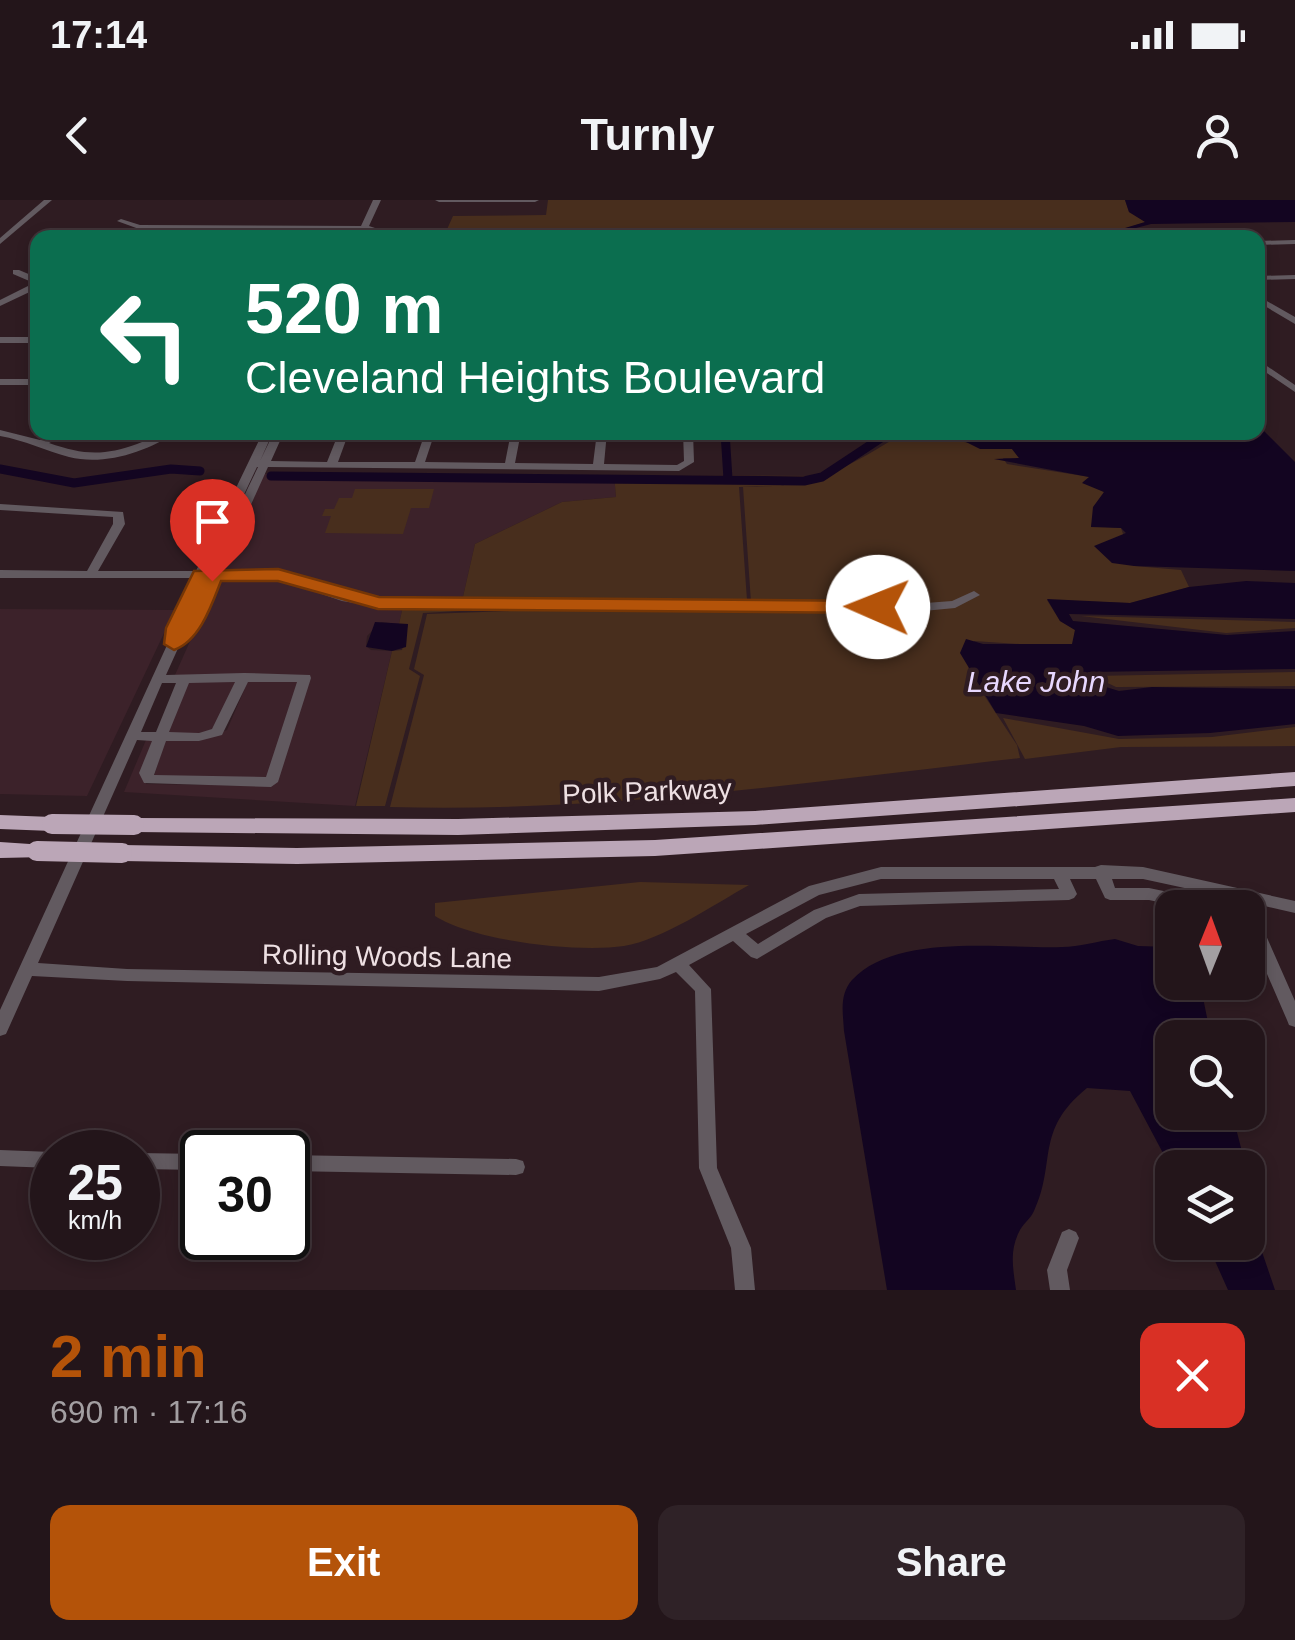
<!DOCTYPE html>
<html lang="en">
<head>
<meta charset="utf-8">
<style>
	:root { --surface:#23151a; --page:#2f2227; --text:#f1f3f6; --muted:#a39fa2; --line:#403439; --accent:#b45309 }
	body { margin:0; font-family:Arial,sans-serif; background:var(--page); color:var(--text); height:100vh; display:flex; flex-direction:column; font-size:38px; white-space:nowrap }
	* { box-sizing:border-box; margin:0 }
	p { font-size:32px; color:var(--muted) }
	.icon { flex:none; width:55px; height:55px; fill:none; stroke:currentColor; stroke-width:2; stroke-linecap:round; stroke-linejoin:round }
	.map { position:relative; height:1090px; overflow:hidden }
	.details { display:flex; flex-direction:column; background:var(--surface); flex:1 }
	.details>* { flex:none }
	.banner { position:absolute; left:30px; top:30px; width:1235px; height:210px; border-radius:20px; box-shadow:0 5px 15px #0003,0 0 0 2px var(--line); background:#0b6e4f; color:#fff; overflow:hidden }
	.needle { width:65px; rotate:1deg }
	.controls { position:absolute; left:1155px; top:690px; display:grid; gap:20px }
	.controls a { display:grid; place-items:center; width:110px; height:110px; border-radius:20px; background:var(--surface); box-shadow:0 5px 15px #0003,0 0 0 2px var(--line); font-size:50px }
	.speed { position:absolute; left:30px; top:930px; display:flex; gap:20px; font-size:50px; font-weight:700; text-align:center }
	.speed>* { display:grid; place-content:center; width:130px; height:130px; border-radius:50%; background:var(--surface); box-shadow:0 5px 15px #0003,0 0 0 2px var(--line); line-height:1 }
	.speed small { font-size:25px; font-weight:400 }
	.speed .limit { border:5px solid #111; border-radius:15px; background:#fff; color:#111 }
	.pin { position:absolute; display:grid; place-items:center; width:85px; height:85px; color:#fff; margin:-102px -42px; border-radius:50% 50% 50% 0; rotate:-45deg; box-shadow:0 0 10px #0007 }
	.pin .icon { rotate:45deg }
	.me { position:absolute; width:110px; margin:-55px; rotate:271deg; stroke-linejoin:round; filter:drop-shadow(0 0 8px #0008) }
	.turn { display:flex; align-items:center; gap:35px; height:210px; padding:0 50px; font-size:45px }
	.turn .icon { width:130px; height:130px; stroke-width:2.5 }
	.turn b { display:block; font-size:70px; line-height:85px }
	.round { display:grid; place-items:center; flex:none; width:105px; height:105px; border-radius:20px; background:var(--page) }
	.overview { display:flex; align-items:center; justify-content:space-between; height:170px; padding:0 50px }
	h1 { font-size:60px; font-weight:800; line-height:75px; color:var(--accent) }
	.button { display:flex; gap:20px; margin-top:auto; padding:20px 50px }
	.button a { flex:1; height:115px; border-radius:20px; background:var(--accent); color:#fff; font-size:40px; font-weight:800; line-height:115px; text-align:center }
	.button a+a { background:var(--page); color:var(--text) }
	.status { display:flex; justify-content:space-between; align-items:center; height:70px; padding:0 50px; background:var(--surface); direction:ltr }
	.status svg { height:28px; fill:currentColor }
	header { display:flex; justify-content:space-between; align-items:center; height:130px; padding:0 50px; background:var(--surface); font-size:45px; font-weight:800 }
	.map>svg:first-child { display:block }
</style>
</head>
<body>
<div class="status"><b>17:14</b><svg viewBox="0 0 49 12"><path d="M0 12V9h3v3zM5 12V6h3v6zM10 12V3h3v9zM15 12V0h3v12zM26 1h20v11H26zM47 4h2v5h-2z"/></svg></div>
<header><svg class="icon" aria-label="back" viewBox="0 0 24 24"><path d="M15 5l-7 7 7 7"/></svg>Turnly<svg class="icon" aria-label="person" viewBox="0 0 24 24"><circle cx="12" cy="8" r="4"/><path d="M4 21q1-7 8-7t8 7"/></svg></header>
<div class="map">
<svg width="1295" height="1090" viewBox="0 0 1295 1090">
	<rect width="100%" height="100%" fill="#2f1c22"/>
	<path fill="#3c222a" d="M264 274 614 275 616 297 562 302 475 344 462 401 379 400 329 389 291 374 220 372Z
		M218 378H277L357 404 403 406 399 424 381 422 367 436 366 446 371 450 392 451 355 606 124 592 146 540H155L146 584 270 586 310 478 175 475Z
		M0 409 175 410 87 596 0 594Z
		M237 480 218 528 200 533H167L187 481Z
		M248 481H299L267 578 154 576 165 540 199 541 227 530Z"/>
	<path fill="#482e1d" d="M548 0H1125L1129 12 1146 22 1095 38H377L444 36 453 16 546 15Z
		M904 233C942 236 976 246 1012 249L1020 259 1003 258 1007 264 1090 277 1083 282 1104 292 1091 326 1121 328 1134 366 1181 370 1189 387 1130 403 1047 400 1060 421 1075 430 1073 444 1063 447 974 441 968 471 1017 545 1020 558C810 582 601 613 390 607L424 475 414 469 427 414 751 402 743 287C817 288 843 269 904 233Z
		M614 275 826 276 778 286 739 287 747 400 462 401 475 344 562 302 616 297Z
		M355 289H434L429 308H411L403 334 325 333 331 316H322L325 309H334L339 298H352Z
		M403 406 532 407 423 413 409 469 420 476 385 606H356L392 451 402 450 408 424H399Z
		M1081 416 1295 422V428L1226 433Z
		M1295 472V486L1116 487 1093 476Z
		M1003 518 1119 539 1212 537 1295 527V546L1121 547 1025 559Z
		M640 682 749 685C715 704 662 740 624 746 577 753 474 741 435 716V703Z"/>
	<path fill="#130521" d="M1125 0H1295V22L1151 24 1102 37H1095L1145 22 1129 12Z
		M1258 225 1295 262V371L1134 366 1112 363 1094 346 1126 333 1121 328 1091 327 1093 307 1104 292 1082 283 1089 277 994 259 1019 258 1012 249H980L958 238 909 233 1258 232Z
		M1246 381 1295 383V419L1069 414 1073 421 1227 435 1295 431V469L1088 472 1080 479 1119 491 1152 487 1295 489V524L1210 533 1118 536 1084 526 996 513 960 453 966 439 983 444H1072L1075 430 1060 421 1047 399 1130 403 1189 387Z
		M375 422 408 424 406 447 392 451 366 447Z
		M1115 739 1138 746 1172 747V782L1200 783 1211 837 1172 838V912L1232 913 1246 967 1172 970 1130 891 1087 888C1034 931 1057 962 1034 1011 1031 1018 1024 1023 1020 1030 1009 1050 1013 1068 1016 1090H887L844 831C843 813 839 795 852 780 896 732 1004 749 1062 747 1079 747 1098 741 1115 739Z
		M1248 973 1260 1046 1275 1090H1228L1207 1043 1248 1042Z"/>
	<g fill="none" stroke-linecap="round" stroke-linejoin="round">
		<path stroke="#130521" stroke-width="9" d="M725 232 728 279
			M0 269 74 283 171 269 200 271
			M271 276 804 281 822 277 890 232"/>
		<path fill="#625a60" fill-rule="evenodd" d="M44 0H52L0 44V38Z
			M373 0H381L369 26 375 28 367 30 363 38H355L359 30 139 29 117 21 121 19 140 25 361 26Z
			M435 0H539L535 2H439Z
			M1295 40V44L1258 45V41Z
			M13 70H19L38 78V88L0 106V100L34 83 13 74Z
			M1295 75V79L1258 80V76Z
			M1258 96 1295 117V124L1258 102Z
			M0 137H38V143H0Z
			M1258 160 1295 185V192L1258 167Z
			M0 179H38V185H0Z
			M0 230 40 240 56 232H70L49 243C83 255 104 256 137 244 151 239 161 232 176 232 147 252 104 266 69 257 46 251 24 240 0 236Z
			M263 232H273L260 261 274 232H284L271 261 327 262 339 232H349L338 262H415L425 233 435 232 425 262 505 263 511 232H521L515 263 593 264 597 232H607L604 264 677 265 684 261 683 232H693L694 262 679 271 268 267 221 371H279L348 395 378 399 913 404 952 401 974 391 980 395 955 408 913 412 378 407 342 401 278 379 218 378 195 428 180 444 166 475 244 473 310 475 311 478 278 582 271 587 144 583 139 573 152 541 137 540 38 763 127 769 599 777 657 767 809 686 881 667H1095L1101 665 1143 667 1295 701V713L1256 704 1257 715 1295 801V827L1289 825 1287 820 1248 730V708H1240V700L1143 679H1112L1115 688H1149L1217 702 1223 704 1225 708H1186L1149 700H1110L1105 698 1096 679H1070L1077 694 1074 698 1069 700 860 706 826 718 757 759 751 757 733 741 689 765 711 789 717 968 751 1048 755 1090H735L731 1048 699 968 695 791 676 772 660 779 599 791 127 781 32 776 6 834 0 836V810L168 443 170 427 193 378H0V370L87 371 113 324V317L0 310V304L123 312 125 324 98 371H196ZM257 267H258L208 371ZM205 378H206L182 428V427ZM235 482 212 529 199 533 169 532 189 483ZM248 482H297L266 577 154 575 166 541H199L222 535ZM162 483H176L156 532H141ZM881 679H1054L1059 689 859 694 814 710 758 744 746 734 819 695Z
			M0 950 52 952H54L52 968 0 966Z
			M138 953 202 954V970L138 969Z
			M288 955 516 959 523 961 525 967 523 973 516 975 288 971Z
			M1069 1029 1076 1032 1079 1038 1067 1070 1070 1090H1050L1047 1070 1062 1032Z"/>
		<path fill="#bba6b7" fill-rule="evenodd" d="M1295 572V586L755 625 458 635 134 632 126 630 123 625 126 620 134 618 458 619 755 611Z
			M1295 598V612L655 656 297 664 122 661 114 659 111 653 114 647 122 645 297 648 655 640Z
			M0 615 52 617 60 619 63 624 60 629 52 631 0 629Z
			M0 642 45 645 48 651 45 657 0 658Z"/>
		<path stroke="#bba6b7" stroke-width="20" d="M52 624 134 625
			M37 651 122 653"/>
	</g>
	<path fill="#b45309" stroke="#753606" stroke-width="2.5" d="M278 369 379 397 878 401 888 407 878 413 378 409 278 381H221C212 404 200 441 174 450L164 444 166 428 194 371Z"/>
	<g text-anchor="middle" stroke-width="9" stroke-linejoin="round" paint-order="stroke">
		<g font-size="28" fill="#eee0e3" stroke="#2f1c22">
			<text transform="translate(647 591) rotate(-2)" y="10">Polk Parkway</text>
			<text transform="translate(387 756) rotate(1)" y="10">Rolling Woods Lane</text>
		</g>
		<g font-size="30" font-style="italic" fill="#e8d8ff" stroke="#2f1c22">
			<text x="1036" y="492">Lake John</text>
		</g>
	</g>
</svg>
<div class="controls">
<a><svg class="needle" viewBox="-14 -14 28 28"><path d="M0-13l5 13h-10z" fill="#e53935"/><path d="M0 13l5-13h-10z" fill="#a39fa2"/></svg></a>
<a><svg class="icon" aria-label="search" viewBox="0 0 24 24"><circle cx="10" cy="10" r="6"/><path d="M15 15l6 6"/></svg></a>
<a><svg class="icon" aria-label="layers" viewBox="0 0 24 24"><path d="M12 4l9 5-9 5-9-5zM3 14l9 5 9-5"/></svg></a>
</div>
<div class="speed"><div>25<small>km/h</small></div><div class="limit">30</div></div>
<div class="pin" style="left:212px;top:381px;background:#d93025"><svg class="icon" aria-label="arrive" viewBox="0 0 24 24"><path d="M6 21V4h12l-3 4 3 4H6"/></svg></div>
<svg class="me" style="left:878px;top:407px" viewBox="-20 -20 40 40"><circle r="19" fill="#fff"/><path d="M0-13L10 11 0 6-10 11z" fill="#b45309"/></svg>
<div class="banner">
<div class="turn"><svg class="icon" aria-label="left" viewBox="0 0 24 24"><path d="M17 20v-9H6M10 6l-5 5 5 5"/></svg><div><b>520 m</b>Cleveland Heights Boulevard</div></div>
</div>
</div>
<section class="details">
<div class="overview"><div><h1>2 min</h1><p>690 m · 17:16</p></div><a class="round" style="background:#d93025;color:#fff"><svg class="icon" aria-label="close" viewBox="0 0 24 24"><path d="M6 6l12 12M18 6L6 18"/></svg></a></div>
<div class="button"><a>Exit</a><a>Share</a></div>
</section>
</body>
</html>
